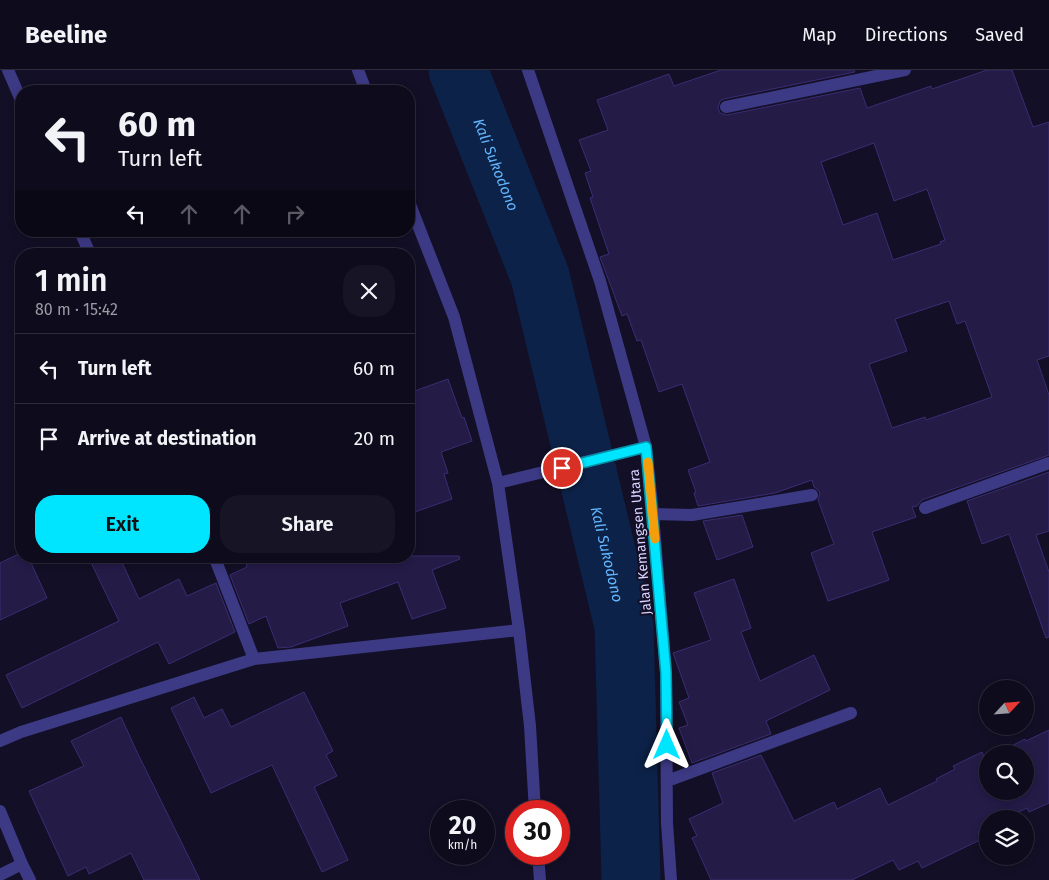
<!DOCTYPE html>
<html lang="en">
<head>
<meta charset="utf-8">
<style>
	:root { --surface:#0e0b1c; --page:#171425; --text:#f1f3f6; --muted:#9b9ba3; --line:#2e2b3b; --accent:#00e5ff }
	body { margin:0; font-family:"Fira Sans",sans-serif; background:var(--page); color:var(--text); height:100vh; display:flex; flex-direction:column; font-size:19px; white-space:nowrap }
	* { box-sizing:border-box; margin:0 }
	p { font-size:16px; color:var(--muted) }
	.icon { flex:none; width:28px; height:28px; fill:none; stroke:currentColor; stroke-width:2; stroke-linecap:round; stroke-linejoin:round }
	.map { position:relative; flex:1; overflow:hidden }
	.side { position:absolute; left:15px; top:178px; width:400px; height:315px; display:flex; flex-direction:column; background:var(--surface); border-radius:20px; box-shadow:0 2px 8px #0003,0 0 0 1px var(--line) }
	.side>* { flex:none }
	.banner { position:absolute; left:15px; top:15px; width:400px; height:152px; border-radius:20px; box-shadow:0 2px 8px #0003,0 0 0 1px var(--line); background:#0e0b1c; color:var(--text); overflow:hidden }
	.needle { width:32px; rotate:64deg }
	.fabs { position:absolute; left:979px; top:610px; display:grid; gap:10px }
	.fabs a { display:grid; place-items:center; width:55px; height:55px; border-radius:50%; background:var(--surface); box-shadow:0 2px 8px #0003,0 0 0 1px var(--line); font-size:25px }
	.speed { position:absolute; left:430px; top:730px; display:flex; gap:10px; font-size:25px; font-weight:700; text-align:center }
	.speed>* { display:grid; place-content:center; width:65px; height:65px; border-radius:50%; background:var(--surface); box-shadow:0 2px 8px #0003,0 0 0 1px var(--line); line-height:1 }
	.speed small { font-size:12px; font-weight:400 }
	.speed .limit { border:8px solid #d22; background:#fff; color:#111 }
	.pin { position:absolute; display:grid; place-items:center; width:42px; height:42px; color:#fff; margin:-21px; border:2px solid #fff; border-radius:50%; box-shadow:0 1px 5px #0007 }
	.me { position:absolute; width:55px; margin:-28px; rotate:0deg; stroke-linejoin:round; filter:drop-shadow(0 0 4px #0008) }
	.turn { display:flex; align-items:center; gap:18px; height:105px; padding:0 20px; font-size:22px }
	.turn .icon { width:65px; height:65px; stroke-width:2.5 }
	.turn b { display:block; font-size:35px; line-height:42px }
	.lanes { display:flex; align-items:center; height:48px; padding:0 20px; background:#0003; justify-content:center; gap:25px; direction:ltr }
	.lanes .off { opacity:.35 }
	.round { display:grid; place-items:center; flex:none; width:52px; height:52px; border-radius:20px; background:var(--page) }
	.overview { display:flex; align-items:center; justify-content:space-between; height:85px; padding:0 20px }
	h1 { font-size:30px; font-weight:600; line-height:38px }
	.action { display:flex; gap:10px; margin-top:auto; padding:10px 20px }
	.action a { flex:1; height:58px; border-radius:20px; background:var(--accent); color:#111; font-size:20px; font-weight:600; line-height:58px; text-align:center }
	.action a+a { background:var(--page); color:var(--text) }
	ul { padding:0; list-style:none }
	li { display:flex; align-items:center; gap:15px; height:70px; padding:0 20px; border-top:1px solid var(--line) }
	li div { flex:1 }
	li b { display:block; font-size:19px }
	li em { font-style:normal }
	header { display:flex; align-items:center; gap:30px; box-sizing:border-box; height:70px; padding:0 25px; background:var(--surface); border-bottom:1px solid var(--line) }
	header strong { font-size:24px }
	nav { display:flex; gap:28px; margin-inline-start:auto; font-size:18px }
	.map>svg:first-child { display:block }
</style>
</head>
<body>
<header>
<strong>Beeline</strong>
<nav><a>Map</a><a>Directions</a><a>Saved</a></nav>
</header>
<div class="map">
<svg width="1049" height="810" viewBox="0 0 1049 810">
	<rect width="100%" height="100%" fill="#130f26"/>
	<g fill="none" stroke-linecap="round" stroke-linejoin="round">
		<path stroke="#0c2248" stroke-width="59" id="s1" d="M458 0 540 206 624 556 631 810"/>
	</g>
	<path fill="#241b47" stroke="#3b2d73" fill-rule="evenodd" d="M721 0H854L855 2 724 29 720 31 718 38 720 43 727 45 860 18 867 38 931 16 932 19 987 0H1012L1033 57 1049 52V286L1037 290 1049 325V385L922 430 917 436 912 437 916 447 872 462 889 510 828 531 811 483 834 474 818 430 820 423 818 420 814 417 812 410 775 423 698 436 694 423 696 422 688 400 710 392 682 314 659 322 641 270 637 271 627 244 622 246 600 187 609 184 590 128 593 127 585 103 591 101 579 70 608 60 597 30 669 4 674 16ZM874 73 894 131 927 119 945 170 940 172 941 174 893 190 877 143 843 155 821 92ZM949 231 957 254 965 251 992 327 926 350 925 347 892 358 869 294 907 281 895 249Z
		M448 309 462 348 464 347 472 371 441 382 448 403 444 404 452 429 409 444V323Z
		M1049 402V461L1036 465 1049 502V567L1046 568 1009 464 982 474 967 431Z
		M742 445 753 477 717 490 703 451Z
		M21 483V486H28L47 528 0 550V493Z
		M88 486H119L139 529 179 509 187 526 216 513 235 562 169 594 158 572 22 638 6 605 119 551Z
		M261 486H459L460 489 432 500 446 538 412 549 398 512 340 533 348 556 291 577 278 578 266 546 249 554 230 505 247 497 246 492Z
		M734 509 751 558 741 562 760 611 814 585 830 620 766 651 771 664 692 693 679 658 688 655 679 632 689 628 673 583 711 570 694 523Z
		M304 622 333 681 326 685 337 706 314 717 348 790 322 802 272 695 211 723 171 638 194 627 204 648 222 639 231 657Z
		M121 647 137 682 200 810H144L131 783 89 804 86 797 68 806 29 721 84 696 71 671Z
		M1049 660V733L1029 742 1027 738 1004 749H988V757L978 762 982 769 922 798 918 791 899 800 893 790 852 810H711L692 768 697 766 689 749 723 733 712 703 761 685 794 751 834 732 837 739 880 718 888 735 937 711 936 709 955 699 953 696 982 682 985 689 988 688V721H1025V684H996L1025 669 1026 671Z"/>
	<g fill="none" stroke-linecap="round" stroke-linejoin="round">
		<path stroke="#3d3a85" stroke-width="12" d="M8 0 21 30
			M358 0 366 21
			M528 0 600 211 646 377 653 444 666 603 667 753 671 810
			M726 37 905 0
			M409 132 454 247 498 413 519 560 530 656 535 741
			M80 161 90 184
			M498 413 646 377
			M925 438 1049 393
			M653 444 692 445 812 425
			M214 486 254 589
			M0 671 21 662 254 589 519 560
			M667 711 851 643
			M0 741 22 794 30 810
			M538 784 540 810
			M0 805 22 794"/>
	</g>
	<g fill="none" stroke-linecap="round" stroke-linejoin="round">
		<g stroke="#0095a6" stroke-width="12">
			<path id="route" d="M562 398 646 377 666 603 667 675"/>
		</g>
		<use href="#route" stroke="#00e5ff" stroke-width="9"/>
		<path stroke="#f59e0b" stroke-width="9" d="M648 392 655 469"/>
	</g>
	<g text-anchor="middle" stroke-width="4" stroke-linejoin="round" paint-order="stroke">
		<g font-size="14" fill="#d9d4ff" stroke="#130f26">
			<text transform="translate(640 472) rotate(-95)" y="5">Jalan Kemangsen Utara</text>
		</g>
		<g font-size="15" font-style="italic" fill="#62b6ff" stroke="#130f26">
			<text dy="5" stroke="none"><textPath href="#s1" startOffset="102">Kali Sukodono</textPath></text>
			<text dy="5" stroke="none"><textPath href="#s1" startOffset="508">Kali Sukodono</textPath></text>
		</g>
	</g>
</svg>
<div class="fabs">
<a><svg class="needle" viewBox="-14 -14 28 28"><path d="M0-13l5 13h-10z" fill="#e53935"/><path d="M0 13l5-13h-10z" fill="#9b9ba3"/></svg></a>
<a><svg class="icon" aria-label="search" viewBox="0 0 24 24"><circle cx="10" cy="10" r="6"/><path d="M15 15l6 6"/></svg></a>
<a><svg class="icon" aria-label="layers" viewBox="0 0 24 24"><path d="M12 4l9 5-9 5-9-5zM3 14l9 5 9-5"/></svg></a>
</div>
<div class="speed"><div>20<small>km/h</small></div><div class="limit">30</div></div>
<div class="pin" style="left:562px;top:398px;background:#d93025"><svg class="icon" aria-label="arrive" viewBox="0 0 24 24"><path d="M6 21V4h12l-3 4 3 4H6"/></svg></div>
<svg class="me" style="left:667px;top:675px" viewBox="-20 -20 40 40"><path d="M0-17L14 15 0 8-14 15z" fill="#00e5ff" stroke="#fff" stroke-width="4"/></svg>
<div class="banner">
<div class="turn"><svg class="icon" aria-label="left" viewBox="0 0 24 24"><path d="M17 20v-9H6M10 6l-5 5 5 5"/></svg><div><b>60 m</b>Turn left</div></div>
<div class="lanes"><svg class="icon" aria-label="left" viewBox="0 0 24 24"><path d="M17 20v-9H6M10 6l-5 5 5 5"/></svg><svg class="icon off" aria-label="ahead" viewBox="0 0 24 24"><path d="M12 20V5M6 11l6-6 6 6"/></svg><svg class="icon off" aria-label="ahead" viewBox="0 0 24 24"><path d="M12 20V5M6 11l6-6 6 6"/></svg><svg class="icon off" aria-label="right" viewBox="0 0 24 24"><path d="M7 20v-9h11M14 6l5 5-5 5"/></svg></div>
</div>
<section class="side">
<div class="overview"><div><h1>1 min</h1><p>80 m · 15:42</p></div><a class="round"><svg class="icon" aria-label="close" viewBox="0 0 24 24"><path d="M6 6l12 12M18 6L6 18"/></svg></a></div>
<ul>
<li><svg class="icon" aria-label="left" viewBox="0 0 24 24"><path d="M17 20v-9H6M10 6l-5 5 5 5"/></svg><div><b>Turn left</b></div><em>60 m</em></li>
<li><svg class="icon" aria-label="arrive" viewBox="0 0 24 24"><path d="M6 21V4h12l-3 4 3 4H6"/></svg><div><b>Arrive at destination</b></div><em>20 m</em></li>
</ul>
<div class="action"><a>Exit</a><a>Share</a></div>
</section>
</div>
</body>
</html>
